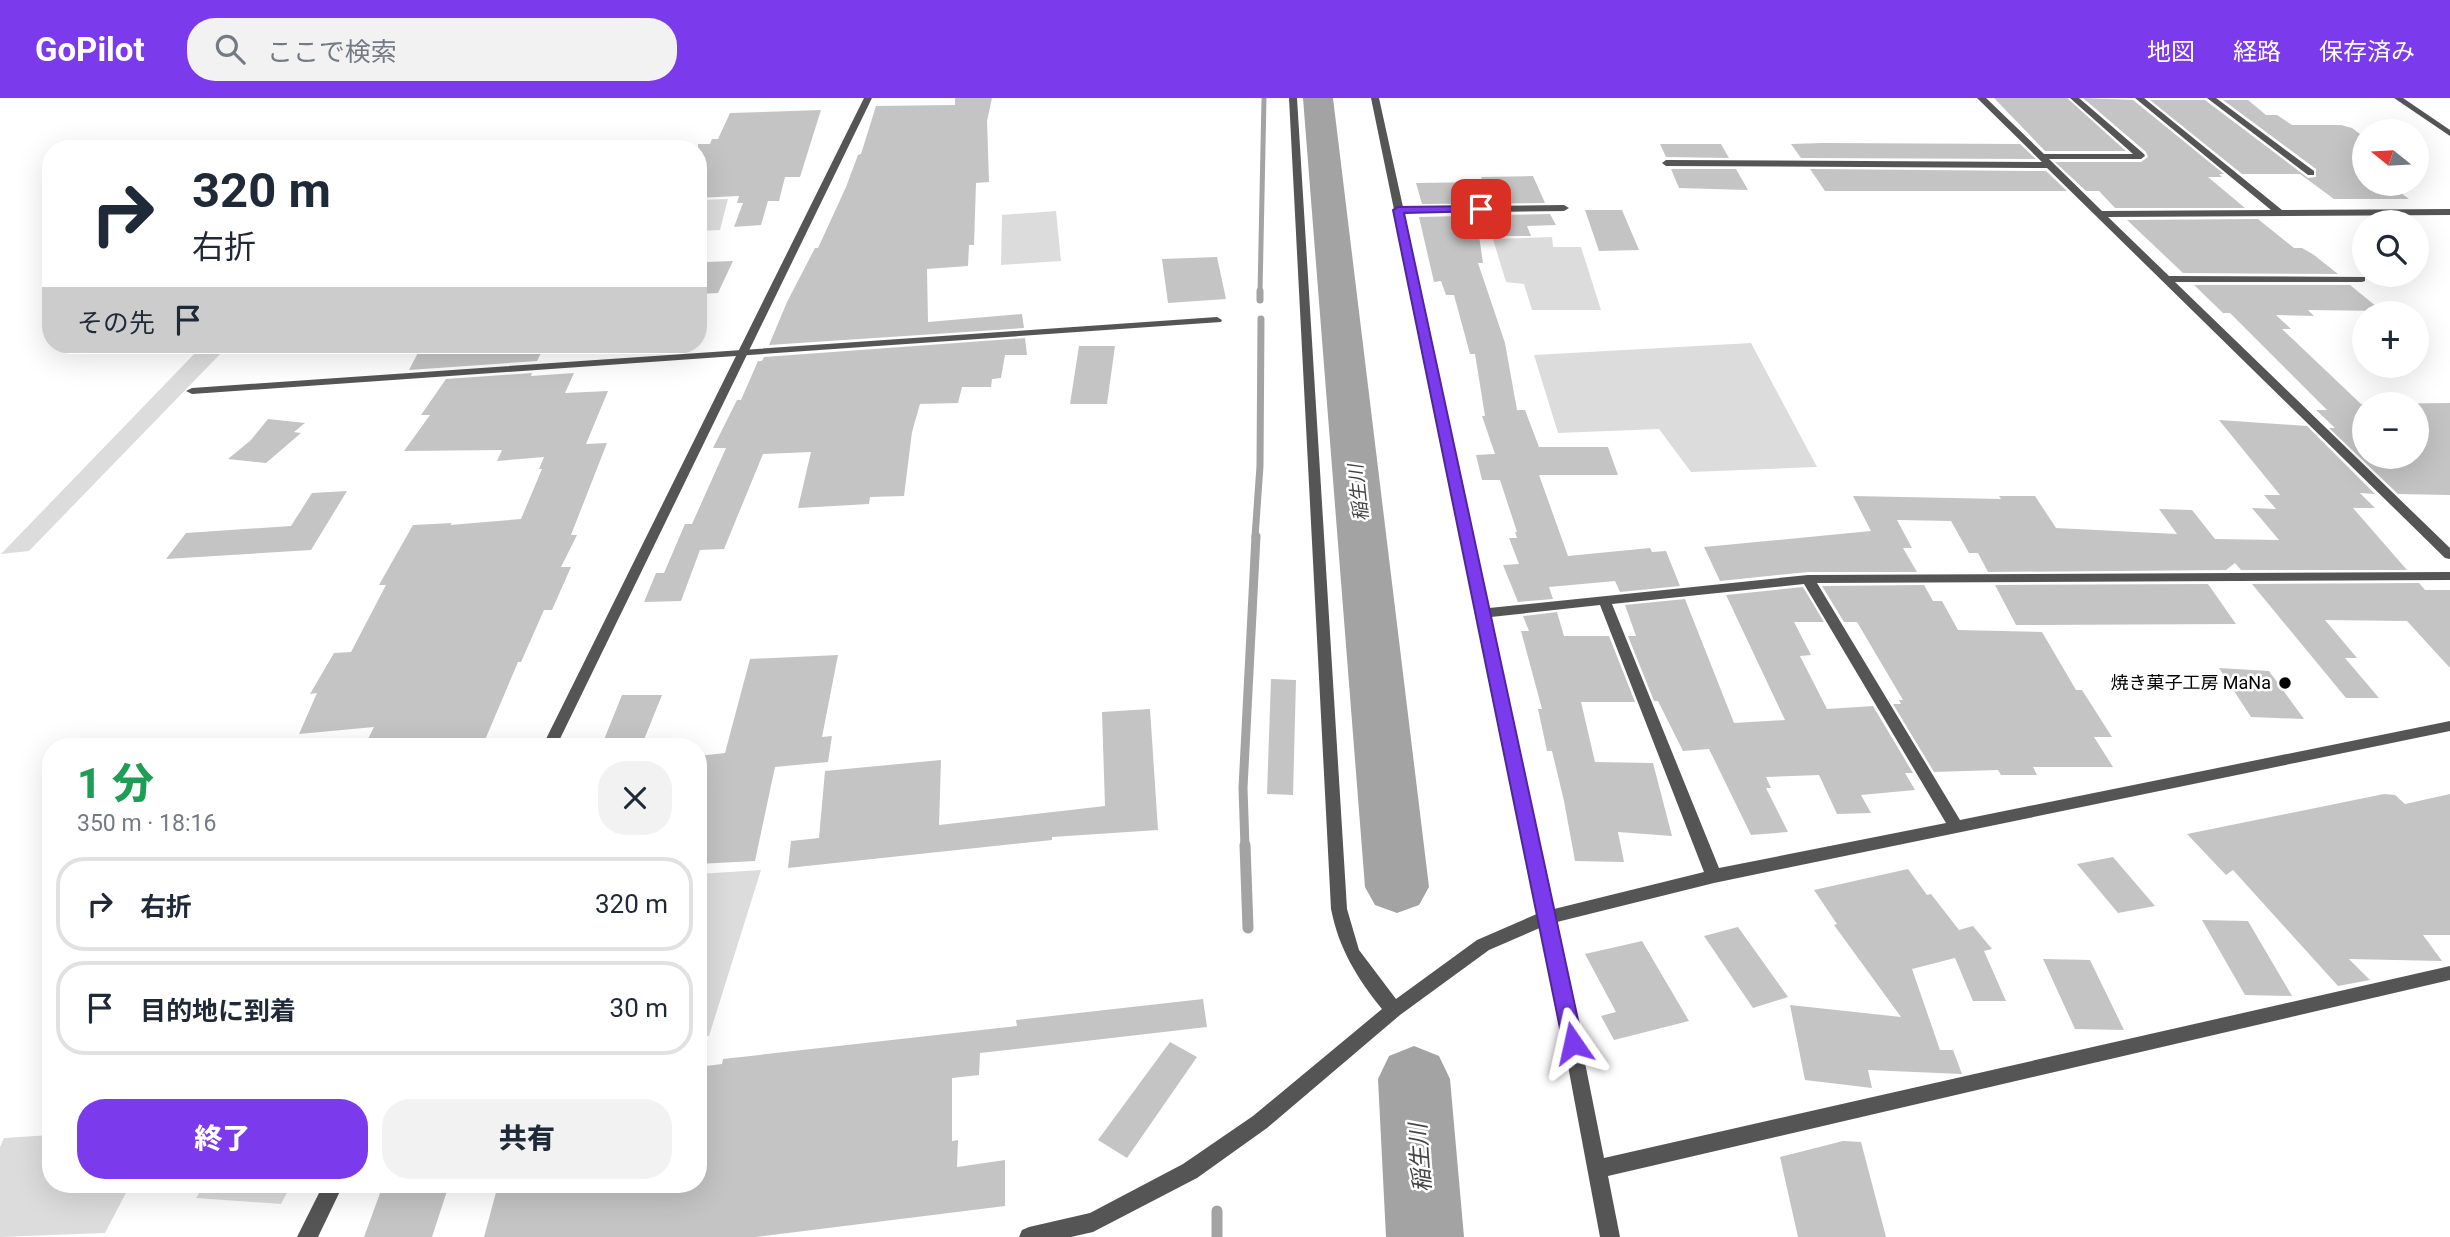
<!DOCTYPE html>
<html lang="ja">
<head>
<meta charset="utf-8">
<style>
	:root { --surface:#fff; --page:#f2f2f3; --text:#1f2937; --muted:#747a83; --line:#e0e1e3; --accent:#7c3aed }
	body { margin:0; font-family:Roboto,"Noto Sans JP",sans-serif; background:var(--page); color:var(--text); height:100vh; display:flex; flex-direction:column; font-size:26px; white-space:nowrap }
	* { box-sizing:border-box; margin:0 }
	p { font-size:23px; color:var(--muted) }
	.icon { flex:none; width:38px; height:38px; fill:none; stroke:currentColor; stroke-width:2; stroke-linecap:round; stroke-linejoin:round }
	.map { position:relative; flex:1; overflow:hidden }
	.details { position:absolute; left:42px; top:640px; width:665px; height:455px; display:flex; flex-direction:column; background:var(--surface); border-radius:28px; box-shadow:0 7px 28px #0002 }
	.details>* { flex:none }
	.top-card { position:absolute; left:42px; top:42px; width:665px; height:214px; border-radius:28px; box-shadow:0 7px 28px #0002; background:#fff; color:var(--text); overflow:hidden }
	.needle { width:46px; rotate:288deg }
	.fabs { position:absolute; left:2352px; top:21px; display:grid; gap:14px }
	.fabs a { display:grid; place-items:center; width:77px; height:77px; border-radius:50%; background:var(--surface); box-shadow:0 7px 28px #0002; font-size:35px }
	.pin { position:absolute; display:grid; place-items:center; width:60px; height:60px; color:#fff; margin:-30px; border-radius:14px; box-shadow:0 4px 10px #0006 }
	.me { position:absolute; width:77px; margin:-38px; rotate:349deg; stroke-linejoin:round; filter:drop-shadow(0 0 5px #0008) }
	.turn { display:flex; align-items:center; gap:24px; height:147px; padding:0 35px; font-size:32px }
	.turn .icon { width:91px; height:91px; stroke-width:2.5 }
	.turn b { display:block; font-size:49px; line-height:60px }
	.then { display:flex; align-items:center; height:66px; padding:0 35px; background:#0003; gap:14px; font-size:26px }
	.round { display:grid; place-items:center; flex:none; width:74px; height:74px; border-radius:28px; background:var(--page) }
	.headline { display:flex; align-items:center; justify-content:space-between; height:119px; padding:0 35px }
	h1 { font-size:42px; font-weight:800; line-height:52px; color:#1e9e55 }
	.button { display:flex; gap:14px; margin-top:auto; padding:14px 35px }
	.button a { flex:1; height:80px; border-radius:28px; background:var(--accent); color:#fff; font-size:28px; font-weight:800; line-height:80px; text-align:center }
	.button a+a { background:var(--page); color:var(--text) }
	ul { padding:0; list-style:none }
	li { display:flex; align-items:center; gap:21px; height:94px; margin:0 14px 10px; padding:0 21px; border:4px solid var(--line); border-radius:28px }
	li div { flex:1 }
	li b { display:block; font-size:26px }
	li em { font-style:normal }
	header { display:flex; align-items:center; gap:42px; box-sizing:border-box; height:98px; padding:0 35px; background:var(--accent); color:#fff }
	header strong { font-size:33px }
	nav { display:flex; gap:38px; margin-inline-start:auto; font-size:24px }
	.search { width:490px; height:63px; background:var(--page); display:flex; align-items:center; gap:18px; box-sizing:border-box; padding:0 24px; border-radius:28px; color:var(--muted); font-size:26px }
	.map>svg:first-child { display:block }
</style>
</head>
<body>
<header>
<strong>GoPilot</strong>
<div class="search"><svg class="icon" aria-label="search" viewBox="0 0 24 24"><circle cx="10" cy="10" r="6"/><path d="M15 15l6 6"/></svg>ここで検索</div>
<nav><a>地図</a><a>経路</a><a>保存済み</a></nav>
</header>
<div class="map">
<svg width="2450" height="1139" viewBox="0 0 2450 1139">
	<rect width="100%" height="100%" fill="#fff"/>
	<path fill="#dcdcdc" d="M728 101 720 132 698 133V102Z
		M1056 113 1061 163 1001 167 1002 117Z
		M1552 139 1553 149H1581L1601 212H1532L1524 186 1506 184 1493 141Z
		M1751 245 1817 369 1691 374 1659 331 1558 335 1534 257Z
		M226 250 29 453 1 456 199 251Z
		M761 772 709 938H698V776Z
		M51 1037V1087H130L105 1135 0 1139V1049L4 1040Z
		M204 1087H291L281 1106 196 1100Z"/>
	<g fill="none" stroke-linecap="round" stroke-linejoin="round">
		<path stroke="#a3a3a3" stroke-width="5" d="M1260 195 1264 0"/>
		<path stroke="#a3a3a3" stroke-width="7" d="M1260 202V193
			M1255 439 1260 368 1261 221"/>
		<path stroke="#a3a3a3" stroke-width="9" d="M1245 749 1243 690 1256 438"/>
		<path stroke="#a3a3a3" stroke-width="11" d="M1245 747 1248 830
			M1217 1113V1139"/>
		<path fill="#a3a3a3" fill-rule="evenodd" d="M1303 0H1333L1429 789 1419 807 1397 815 1375 807 1365 789Z
			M1414 948 1439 958 1450 981 1464 1139H1386L1378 981 1389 958Z"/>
	</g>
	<path fill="#c4c4c4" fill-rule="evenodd" d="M955 0H992L987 23 989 84 976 85 974 147H969L968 168 927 171 928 224 1022 216 1024 230 769 247 787 204 815 150H818L846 89 858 57 861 56 876 8 955 7Z
		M1994 0H2067L2126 53H2045Z
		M2083 0 2133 2 2224 76H2219L2222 79H2208L2245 110H2115L2099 93H2086L2055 64H2141L2148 59 2146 54Z
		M2150 2H2205L2308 80 2316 79V71L2223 2H2248L2266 17H2277L2292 27H2341L2352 30 2364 39V86H2389L2409 101H2334L2300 76H2242Z
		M821 12 800 79H785L779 103H768L761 127 734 129 743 105H737L739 98 698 100V46H710L712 41H718L730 15Z
		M1822 45 2020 46 2036 61 1801 60 1791 46Z
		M1660 46H1721L1729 60 1666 59Z
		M1671 71H1736L1748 92 1679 90Z
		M1810 71 2046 73 2067 93H1825Z
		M1533 78 1545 105 1422 106 1416 85 1483 84 1481 79Z
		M1585 112H1622L1639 152 1599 153Z
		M1550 116 1556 127 1527 128 1531 138H1479L1483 165H1478L1505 245 1517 312H1525L1539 349H1608L1618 377H1539L1568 458 1650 450 1652 454 1666 453 1680 488 1620 494 1615 483 1549 489 1553 501 1518 504 1503 467 1519 466 1509 440H1517L1515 434H1517L1500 382H1482L1476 357 1495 356 1482 318H1485L1475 256H1470L1454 197H1446L1441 183 1434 184 1419 119Z
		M2258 121 2294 150H2302L2314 157 2338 176 2183 175 2127 122Z
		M1217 159 1226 201 1168 205 1162 161Z
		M733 163 718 195 698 196V179L706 164Z
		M2194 187H2350L2382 213 2308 212 2314 218 2276 217 2291 231H2282L2361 306 2450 305V397L2398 396 2329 330H2335L2316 312H2327L2230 215H2223ZM2364 306H2417V359H2364Z
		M1025 240 1027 257H1005L1001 280 992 281 991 289H962L958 305 920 306 912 334 904 398 870 399 869 406 798 410 811 354 763 356 724 451 700 452 681 503 644 504 656 475H664L685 426H692L726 350H713L737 302H741L758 263H762L764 259Z
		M422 247H545L537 263 409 272Z
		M1079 248H1115L1107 306H1070Z
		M532 275 531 278 574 275 565 295 608 293 586 346 607 345 571 437H577L561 469H571L552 512H544L521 564H518L482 649H364L374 629 299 636 317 595 310 596 334 555 351 554 386 487H379L413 427 452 425 450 427 521 421 542 371H539L544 359 497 363 502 352 404 353 430 317H421L446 281Z
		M268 321 305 325 294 334 301 335 266 365 228 361 251 342Z
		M2219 322 2307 328 2375 396 2360 395 2375 410H2353L2407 472H2241L2235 465 2226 472 1988 474 1978 455H1969L1951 423 1897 422 1912 450H1903L1917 474H1808L1720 483 1704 449 1871 433 1853 398 2001 401 1999 398H2035L2056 430 2177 436 2159 411 2192 412 2215 441 2279 442 2252 410 2276 411 2264 397H2280Z
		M347 393 311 452 166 461 186 435 291 428 312 395Z
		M2419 485 2425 492H2450V570L2407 523 2325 522 2357 560H2345L2379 600H2346L2252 486Z
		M2208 486 2236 526 2016 527 1995 487Z
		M1924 487 1933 503H1942L1958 532 2042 534 2076 592H2082L2112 639H2094L2113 669H2033L2037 677H2001L1998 672 1934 674 1893 606H1901L1899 602H1903L1857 524H1844L1822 488Z
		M1803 489 1824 524H1794L1811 557 1800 558 1827 611 1873 608 1913 675H1905L1915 692 1861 697 1871 715 1837 716 1819 677 1766 679 1771 690H1766L1788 734 1751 737 1709 651 1683 653 1658 603H1654L1628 538H1636L1625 507 1685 501 1734 625 1785 622 1726 497Z
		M1557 514 1564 538H1609L1635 604H1581L1595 664 1653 665 1672 738 1618 734 1624 764 1575 763 1564 703 1552 653H1547L1538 611H1542L1521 533H1529L1523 518Z
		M838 557 822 639 832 638 828 664 775 669 755 763 698 766V658L725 655 750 561Z
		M2219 570 2269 573 2304 621 2251 619Z
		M1271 581 1296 582 1293 697 1267 696Z
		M622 597H662L641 649H601Z
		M1150 611 1158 732 1052 739V742L788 770 791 743 819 740 825 673 941 662 939 727 1105 708 1102 614Z
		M2384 696 2395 697 2405 706 2450 696V837H2423L2442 863 2349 861 2370 882 2338 888 2233 772 2226 777 2187 736Z
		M2113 759 2155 808 2118 815 2077 766Z
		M1908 771 1927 797 1931 796 1959 832 1973 828 1992 851 1984 853 2006 903H1973L1955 860 1912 871 1940 952H1953L1962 976 1868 972 1872 990 1805 982 1790 907 1901 919 1834 827 1837 826 1814 792Z
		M2202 822 2248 823 2292 898 2245 897Z
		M1738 829 1788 899 1753 910 1704 838Z
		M1642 843 1689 923 1614 942 1601 918 1616 914 1585 856Z
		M2043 861 2090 862 2124 932 2075 931Z
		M1203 901 1207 929 980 955 979 977 952 980V1043L958 1042 957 1069 1005 1062V1108L755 1139H484L498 1087H698V969L722 966 723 961 1017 928 1016 922Z
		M1170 944 1197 959 1127 1060 1098 1042Z
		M1843 1043 1861 1044 1886 1139H1798L1780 1059Z
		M383 1087H449L432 1139H364Z"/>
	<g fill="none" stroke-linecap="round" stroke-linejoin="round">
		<path fill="#555" fill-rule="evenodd" d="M1289 0H1297L1347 811 1359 852 1396 901 1477 842 1539 815 1371 0H1379L1403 109 1564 107 1569 110 1564 113 1404 115 1489 510 1808 477 2450 474V482L1817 485 1960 722 2450 623V633L1714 785 1557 824 1604 1060 2450 868V882L1608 1078 1620 1139H1600L1542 829 1489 852 1400 917 1267 1030 1197 1080 1093 1134 1071 1139H1019L1022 1132 1029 1129 1090 1115 1183 1066 1253 1018 1382 911C1357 880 1339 851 1331 811ZM1804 486 1946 725 1719 770 1612 506ZM1600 507 1704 774 1554 811 1491 519Z
			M1977 0H1986L2044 56H2133L2070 0H2079L2144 56 2145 58 2141 61H2049L2102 113 2271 112 2135 0H2144L2282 112 2450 111V117L2108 119 2169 178 2365 179V183L2362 184H2175L2450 450V461L2445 460 2047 70 1666 68 1662 65 1666 62 2042 64Z
			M2207 0H2216L2314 73V77H2308Z
			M2394 0H2403L2450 32V38Z
			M1217 219 1222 222 1221 224 192 296 186 293 192 290Z"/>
		<path fill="#555" fill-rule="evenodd" d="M864 0H872L556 649H542Z
			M323 1087H343L318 1139H297Z"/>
	</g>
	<path fill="#7c3aed" stroke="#51269a" stroke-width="2" d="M1481 108 1485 109V113L1404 115 1583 945 1580 951 1573 954 1566 951 1563 945 1393 112 1398 109Z"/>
	<circle fill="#000" stroke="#fff" stroke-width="2.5" cx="2285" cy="585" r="7"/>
	<g text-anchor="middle" stroke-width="5" stroke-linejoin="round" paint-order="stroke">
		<g font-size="18" fill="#000" stroke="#fff" text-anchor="end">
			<text x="2271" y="591">焼き菓子工房 MaNa</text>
		</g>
		<g font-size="19" font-style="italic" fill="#444" stroke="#fff">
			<text transform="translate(1358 395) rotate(-96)" y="7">稲生川</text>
		</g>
		<g font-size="23" font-style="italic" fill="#444" stroke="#fff">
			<text transform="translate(1420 1060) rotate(-94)" y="8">稲生川</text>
		</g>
	</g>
</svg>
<div class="fabs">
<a><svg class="needle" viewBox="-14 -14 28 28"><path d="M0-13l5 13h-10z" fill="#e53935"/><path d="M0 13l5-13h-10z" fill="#747a83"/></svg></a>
<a><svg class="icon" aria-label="search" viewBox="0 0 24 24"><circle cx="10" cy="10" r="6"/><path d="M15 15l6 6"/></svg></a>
<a>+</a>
<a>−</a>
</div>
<div class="pin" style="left:1481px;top:111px;background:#d93025"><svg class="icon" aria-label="arrive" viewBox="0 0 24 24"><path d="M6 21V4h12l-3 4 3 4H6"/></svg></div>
<svg class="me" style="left:1573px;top:945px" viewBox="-20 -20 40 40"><path d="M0-17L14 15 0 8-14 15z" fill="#7c3aed" stroke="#fff" stroke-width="4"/></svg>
<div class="top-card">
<div class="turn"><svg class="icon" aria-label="right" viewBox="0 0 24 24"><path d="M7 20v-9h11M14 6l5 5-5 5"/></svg><div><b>320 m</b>右折</div></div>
<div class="then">その先<svg class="icon" aria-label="arrive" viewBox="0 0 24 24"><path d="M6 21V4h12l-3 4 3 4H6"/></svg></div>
</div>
<section class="details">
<div class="headline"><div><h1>1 分</h1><p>350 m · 18:16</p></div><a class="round"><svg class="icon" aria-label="close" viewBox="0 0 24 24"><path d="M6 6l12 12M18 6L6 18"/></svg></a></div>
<ul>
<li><svg class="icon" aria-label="right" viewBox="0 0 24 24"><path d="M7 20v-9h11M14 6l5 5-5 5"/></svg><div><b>右折</b></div><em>320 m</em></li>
<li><svg class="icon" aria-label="arrive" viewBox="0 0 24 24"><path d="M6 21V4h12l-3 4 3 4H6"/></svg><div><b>目的地に到着</b></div><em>30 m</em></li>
</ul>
<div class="button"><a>終了</a><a>共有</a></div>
</section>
</div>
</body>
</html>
